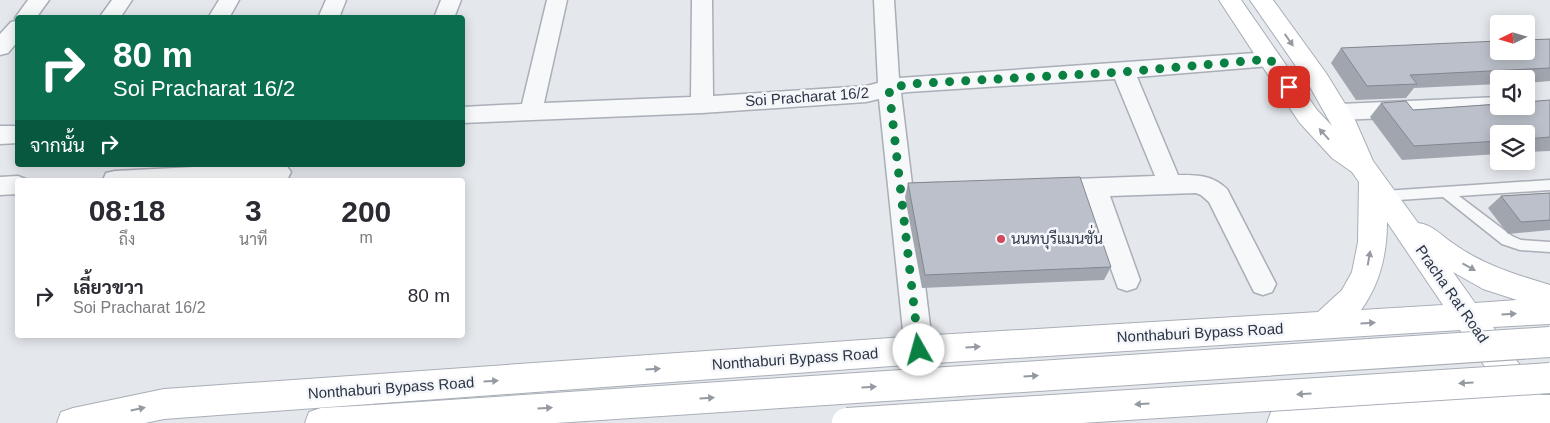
<!DOCTYPE html>
<html lang="th">
<head>
<meta charset="utf-8">
<style>
	:root { --surface:#fff; --page:#f7f7f7; --text:#2b2b33; --muted:#7c7c81 }
	body { margin:0; font-family:Arial,Sarabun,sans-serif; background:var(--page); color:var(--text); height:100vh; display:flex; flex-direction:column; font-size:19px; white-space:nowrap }
	* { box-sizing:border-box; margin:0 }
	p { font-size:16px; color:var(--muted) }
	.icon { flex:none; width:28px; height:28px; fill:none; stroke:currentColor; stroke-width:2; stroke-linecap:round; stroke-linejoin:round }
	.map { position:relative; flex:1; overflow:hidden }
	.drawer { position:absolute; left:15px; top:178px; width:450px; height:160px; display:flex; flex-direction:column; background:var(--surface); border-radius:5px; box-shadow:0 2px 12px #0003 }
	.drawer>* { flex:none }
	.banner { position:absolute; left:15px; top:15px; width:450px; height:152px; border-radius:5px; box-shadow:0 2px 12px #0003; background:#0b6e4f; color:#fff; overflow:hidden }
	.needle { width:32px; rotate:265deg }
	.controls { position:absolute; left:1490px; top:15px; display:grid; gap:10px }
	.controls a { display:grid; place-items:center; width:45px; height:45px; border-radius:5px; background:var(--surface); box-shadow:0 2px 12px #0003; font-size:25px }
	.pin { position:absolute; display:grid; place-items:center; width:42px; height:42px; color:#fff; margin:-21px; border-radius:10px; box-shadow:0 2px 8px #0006 }
	.me { position:absolute; width:55px; margin:-28px; rotate:353deg; stroke-linejoin:round; filter:drop-shadow(0 0 4px #0008) }
	.turn { display:flex; align-items:center; gap:18px; height:105px; padding:0 15px; font-size:22px }
	.turn .icon { width:65px; height:65px; stroke-width:2.5 }
	.turn b { display:block; font-size:35px; line-height:42px }
	.then { display:flex; align-items:center; height:48px; padding:0 15px; background:#0003; gap:10px; font-size:19px }
	.eta { display:flex; justify-content:space-evenly; align-items:center; height:85px; text-align:center }
	.eta b { font-size:30px; font-weight:700; line-height:35px }
	ul { padding:0; list-style:none }
	li { display:flex; align-items:center; gap:15px; height:65px; padding:0 15px }
	li div { flex:1 }
	li b { display:block; font-size:19px }
	li em { font-style:normal }
	.map>svg:first-child { display:block }
</style>
</head>
<body>
<div class="map">
<svg width="1550" height="423" viewBox="0 0 1550 423">
	<rect width="100%" height="100%" fill="#e4e7ec"/>
	<g fill="none" stroke-linecap="round" stroke-linejoin="round">
		<g stroke="#a9aeb7" stroke-width="3">
			<path id="service" d="M1550 180V190L1459 196 1512 236 1521 240 1550 242V252L1520 250 1502 244 1443 197 1384 201 1380 199 1378 196 1380 193 1384 191Z"/>
		</g>
		<g stroke="#a9aeb7" stroke-width="3">
			<path id="minor" d="M28 0H49L36 18H18V41L8 53 0 55V34L11 22 16 21 15 18Z
				M112 0H132L120 18H99Z
				M219 0H239L229 18H208Z
				M326 0H346L339 18H318Z
				M441 0H461L454 18H434Z
				M547 0H567L544 103 691 97 692 0H712L713 96 866 86 878 83 874 0H894L899 78 1270 52 1278 54 1281 59 1278 64 1270 66 1137 77 1178 175C1198 175 1212 175 1227 189L1276 284 1272 292 1263 295 1254 292 1209 202 1201 195 1196 193 1110 196 1140 280 1136 288 1127 291 1118 288 1085 197 1049 198 1040 196 1037 189 1040 182 1049 180 1155 176 1115 79 908 92 901 93 912 184 939 183 948 186 951 193 948 200 939 203H915L933 350 929 359 919 362 909 359 905 350 879 99 866 102 702 113 462 123V107L522 104Z
				M1499 97V106H1510L1507 111 1499 113 1340 120 1332 118 1329 112 1332 106 1340 104Z
				M0 126H18V143L0 144Z
				M234 165H286L291 172 288 178 283 180H103L106 173 115 171Z
				M18 176 28 180H18V194L0 195V177Z"/>
		</g>
		<g stroke="#a9aeb7" stroke-width="2">
			<path id="secondary" d="M1219 0H1241L1317 110 1332 126 1309 85 1250 0H1273L1326 73 1355 120 1373 161 1418 223C1432 224 1443 237 1454 244 1483 265 1517 275 1550 285V324L1493 327 1541 395H1550V423H1267L1271 412 1283 408 1405 400 1505 396 1460 330 919 364 164 419 145 423H57L61 412 73 408 164 389 919 336 1318 312 1342 290 1352 272 1358 242 1359 182 1352 172 1332 158 1299 122ZM1387 222 1443 305 1361 310C1380 284 1387 254 1387 222ZM1453 272 1483 289 1517 300 1475 303Z
				M374 405 386 409 390 420 389 423H305L309 412 321 408Z"/>
		</g>
		<use href="#service" fill="#f7f8fa" fill-rule="evenodd"/>
		<use href="#minor" fill="#f7f8fa" fill-rule="evenodd"/>
		<use href="#secondary" fill="#fff" fill-rule="evenodd"/>
		<g stroke="#a9aeb7" stroke-width="32" stroke-linecap="butt">
			<path id="secondary-bridge" d="M374 420 1550 342
				M847 423 1550 378"/>
		</g>
		<use href="#secondary-bridge" stroke="#fff" stroke-width="30"/>
	</g>
	<path fill="#a1a5ae" d="M1550 39V81L1526 83V79H1499V84L1414 88 1406 98 1356 100 1331 63 1341 48Z
		M1550 100V151L1526 152V134H1499V154L1402 160 1370 117 1381 103 1413 110Z
		M908 183 1111 267 1104 280 922 288 905 197Z
		M1550 193V230L1508 234 1488 208 1501 196Z"/>
	<path fill="#bbc0ca" stroke="#83868d" d="M1550 39V68L1410 75 1417 84 1367 86 1341 48 1499 41V51H1526V40Z
		M1550 100V137L1526 139V134H1499V141L1414 146 1381 103 1406 101 1413 110 1499 104V106H1526V102Z
		M1080 177 1111 267 925 275 908 183Z
		M1550 193V220L1521 222 1501 196Z"/>
	<defs><path id="oneway-solid" d="M-6-.8H1V-3.2L6.5 0L1 3.2V.8H-6Z" transform="scale(1.25)"/></defs>
	<g fill="#959aa2">
		<use href="#oneway-solid" transform="translate(1289 40) rotate(55)"/>
		<use href="#oneway-solid" transform="translate(1324 134) rotate(-132)"/>
		<use href="#oneway-solid" transform="translate(1369 258) rotate(-80)"/>
		<use href="#oneway-solid" transform="translate(1469 267) rotate(29)"/>
		<use href="#oneway-solid" transform="translate(1509 314) rotate(-4)"/>
		<use href="#oneway-solid" transform="translate(1368 323) rotate(-4)"/>
		<use href="#oneway-solid" transform="translate(973 347) rotate(-3)"/>
		<use href="#oneway-solid" transform="translate(653 369) rotate(-4)"/>
		<use href="#oneway-solid" transform="translate(1031 376) rotate(-4)"/>
		<use href="#oneway-solid" transform="translate(491 381) rotate(-4)"/>
		<use href="#oneway-solid" transform="translate(1466 383) rotate(176)"/>
		<use href="#oneway-solid" transform="translate(869 387) rotate(-4)"/>
		<use href="#oneway-solid" transform="translate(1304 394) rotate(176)"/>
		<use href="#oneway-solid" transform="translate(707 398) rotate(-4)"/>
		<use href="#oneway-solid" transform="translate(1142 404) rotate(176)"/>
		<use href="#oneway-solid" transform="translate(545 408) rotate(-4)"/>
		<use href="#oneway-solid" transform="translate(138 409) rotate(-12)"/>
	</g>
	<g fill="none" stroke-linecap="round" stroke-linejoin="round">
		<path stroke="#0b8043" stroke-width="9" stroke-dasharray="0 16.2" d="M919 350 889 89 908 84 1123 72 1270 59 1289 87"/>
	</g>
	<circle fill="#d1495b" stroke="#f4f6f9" stroke-width="2" cx="1001" cy="239" r="5"/>
	<g text-anchor="middle" stroke-width="5" stroke-linejoin="round" paint-order="stroke">
		<g font-size="15" fill="#2b3445" stroke="#f4f6f9">
			<text transform="translate(807 97) rotate(-4)" y="5">Soi Pracharat 16/2</text>
			<text transform="translate(1452 294) rotate(55)" y="5">Pracha Rat Road</text>
			<text transform="translate(1200 333) rotate(-3)" y="5">Nonthaburi Bypass Road</text>
			<text transform="translate(795 359) rotate(-4)" y="5">Nonthaburi Bypass Road</text>
			<text transform="translate(391 388) rotate(-4)" y="5">Nonthaburi Bypass Road</text>
		</g>
		<g font-size="15" fill="#2b3445" stroke="#f4f6f9" text-anchor="start">
			<text x="1011" y="244">นนทบุรีแมนชั่น</text>
		</g>
	</g>
</svg>
<div class="controls">
<a><svg class="needle" viewBox="-14 -14 28 28"><path d="M0-13l5 13h-10z" fill="#e53935"/><path d="M0 13l5-13h-10z" fill="#7c7c81"/></svg></a>
<a><svg class="icon" aria-label="sound" viewBox="0 0 24 24"><path d="M4 9h4l5-4v14l-5-4H4zM17 9q2 3 0 6"/></svg></a>
<a><svg class="icon" aria-label="layers" viewBox="0 0 24 24"><path d="M12 4l9 5-9 5-9-5zM3 14l9 5 9-5"/></svg></a>
</div>
<div class="pin" style="left:1289px;top:87px;background:#d93025"><svg class="icon" aria-label="arrive" viewBox="0 0 24 24"><path d="M6 21V4h12l-3 4 3 4H6"/></svg></div>
<svg class="me" style="left:919px;top:350px" viewBox="-20 -20 40 40"><circle r="19" fill="#fff"/><path d="M0-13L10 11 0 6-10 11z" fill="#0b8043"/></svg>
<div class="banner">
<div class="turn"><svg class="icon" aria-label="right" viewBox="0 0 24 24"><path d="M7 20v-9h11M14 6l5 5-5 5"/></svg><div><b>80 m</b>Soi Pracharat 16/2</div></div>
<div class="then">จากนั้น<svg class="icon" aria-label="right" viewBox="0 0 24 24"><path d="M7 20v-9h11M14 6l5 5-5 5"/></svg></div>
</div>
<section class="drawer">
<div class="eta">
<div><b>08:18</b><p>ถึง</p></div>
<div><b>3</b><p>นาที</p></div>
<div><b>200</b><p>m</p></div>
</div>
<ul>
<li><svg class="icon" aria-label="right" viewBox="0 0 24 24"><path d="M7 20v-9h11M14 6l5 5-5 5"/></svg><div><b>เลี้ยวขวา</b><p>Soi Pracharat 16/2</p></div><em>80 m</em></li>
</ul>
</section>
</div>
</body>
</html>
